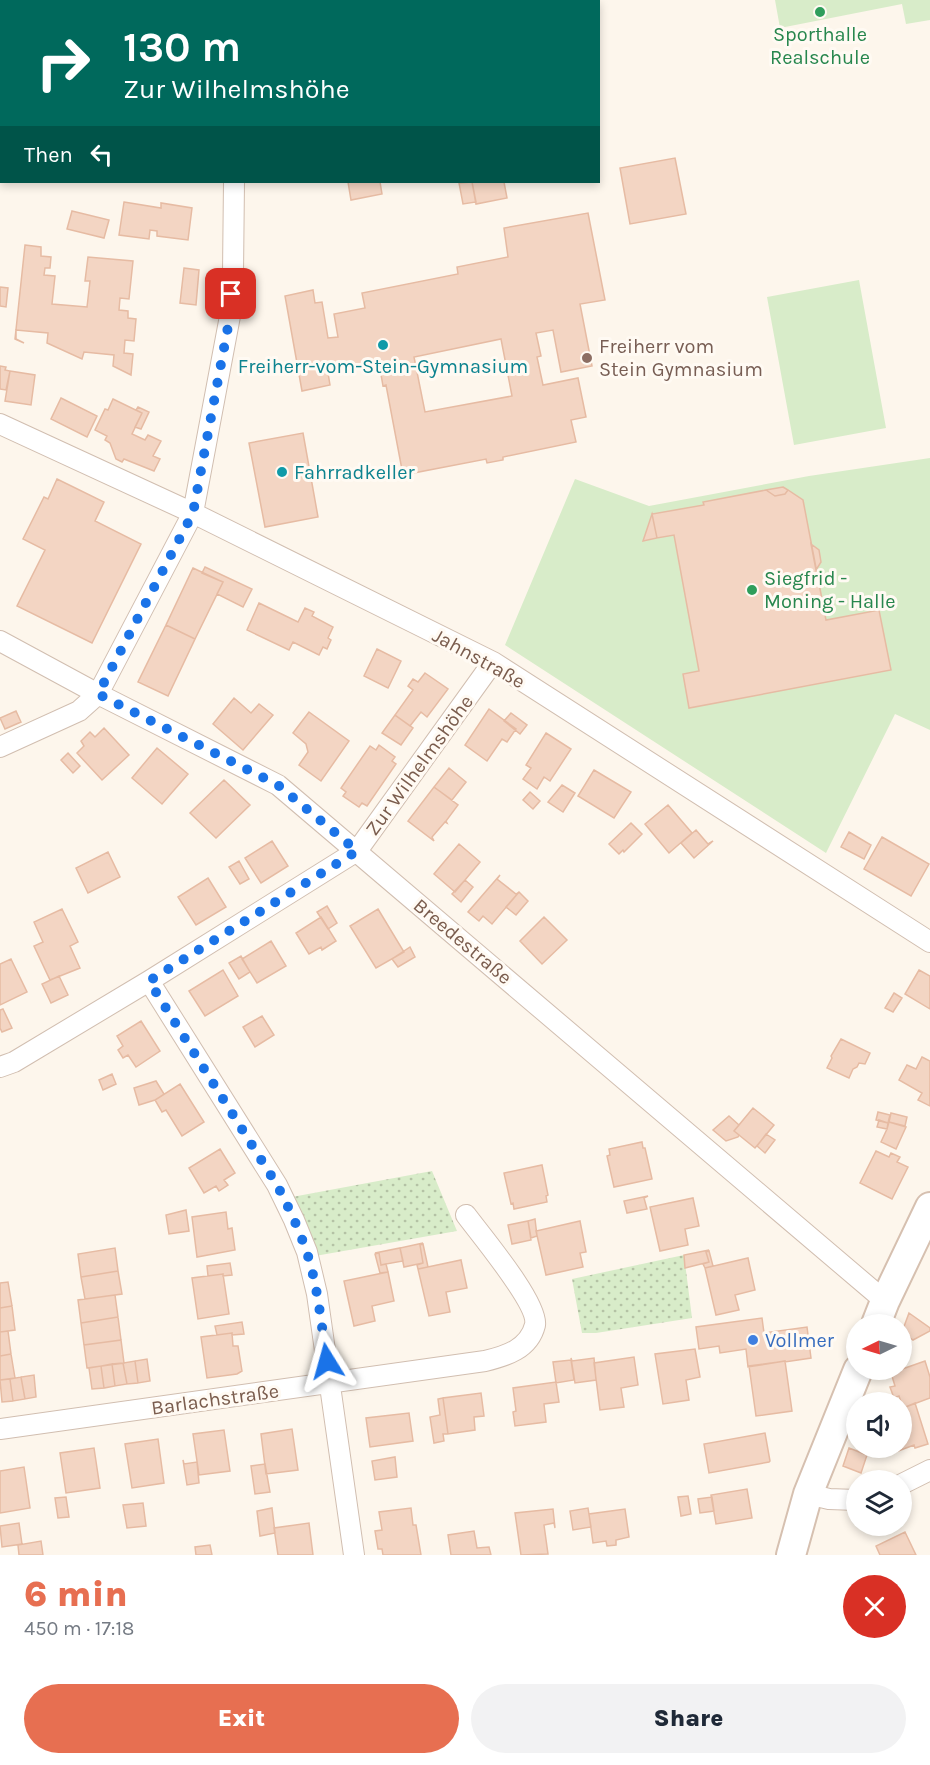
<!DOCTYPE html>
<html lang="en">
<head>
<meta charset="utf-8">
<style>
	:root { --surface:#fff; --page:#f2f2f3; --text:#1f2937; --muted:#747a83; --accent:#e76f51 }
	body { margin:0; font-family:Karla,sans-serif; background:var(--page); color:var(--text); height:100vh; display:flex; flex-direction:column; font-size:22px; white-space:nowrap }
	* { box-sizing:border-box; margin:0 }
	p { font-size:20px; color:var(--muted) }
	.icon { flex:none; width:33px; height:33px; fill:none; stroke:currentColor; stroke-width:2; stroke-linecap:round; stroke-linejoin:round }
	.map { position:relative; height:1555px; overflow:hidden }
	.side { display:flex; flex-direction:column; background:var(--surface); flex:1 }
	.side>* { flex:none }
	.hud { position:absolute; left:0px; top:0px; width:600px; height:183px; box-shadow:0 3px 9px #0003; background:#00695c; color:#fff; overflow:hidden }
	.needle { width:39px; rotate:265deg }
	.tools { position:absolute; left:846px; top:1314px; display:grid; gap:12px }
	.tools a { display:grid; place-items:center; width:66px; height:66px; border-radius:50%; background:var(--surface); box-shadow:0 3px 9px #0003; font-size:30px }
	.pin { position:absolute; display:grid; place-items:center; width:51px; height:51px; color:#fff; margin:-26px; border-radius:12px; box-shadow:0 3px 9px #0006 }
	.me { position:absolute; width:66px; margin:-33px; rotate:352deg; stroke-linejoin:round; filter:drop-shadow(0 0 4px #0008) }
	.turn { display:flex; align-items:center; gap:21px; height:126px; padding:0 24px; font-size:27px }
	.turn .icon { width:78px; height:78px; stroke-width:2.5 }
	.turn b { display:block; font-size:42px; line-height:51px }
	.then { display:flex; align-items:center; height:57px; padding:0 24px; background:#0003; gap:12px; font-size:22px }
	.round { display:grid; place-items:center; flex:none; width:63px; height:63px; border-radius:32px; background:var(--page) }
	.headline { display:flex; align-items:center; justify-content:space-between; height:102px; padding:0 24px }
	h1 { font-size:36px; font-weight:800; line-height:45px; color:var(--accent) }
	.action { display:flex; gap:12px; margin-top:auto; padding:12px 24px }
	.action a { flex:1; height:69px; border-radius:36px; background:var(--accent); color:#fff; font-size:24px; font-weight:800; line-height:69px; text-align:center }
	.action a+a { background:var(--page); color:var(--text) }
	.map>svg:first-child { display:block }
</style>
</head>
<body>
<div class="map">
<svg width="930" height="1555" viewBox="0 0 930 1555">
	<defs>
		<pattern id="green-dots" width="8" height="8" patternUnits="userSpaceOnUse" patternTransform="scale(1.5)"><rect width="8" height="8" fill="#d8ecc9"/><path d="M2 2h.1M6 6h.1" fill="none" stroke="#b4c2a5" stroke-width="1.8" stroke-linecap="round"/></pattern>
	</defs>
	<rect width="100%" height="100%" fill="#fdf6ec"/>
	<path fill="url(#green-dots)" d="M432 1171 457 1231 315 1256 292 1197Z
		M684 1255 692 1318 596 1333H582L572 1279Z"/>
	<path fill="#d8ecc9" d="M775 0H930V20L906 24 902 4 780 28Z
		M859 280 886 428 794 445 767 297Z
		M930 458V730L895 714 826 853 505 645 575 479 649 506 809 476Z"/>
	<path fill="#f3d5c3" stroke="#e6bba3" stroke-width="1.5" fill-rule="evenodd" d="M675 158 686 214 630 224 620 168Z
		M348 182H380L382 194 351 200Z
		M472 182H504L507 198 476 204Z
		M472 182 476 202 463 204 459 183Z
		M124 202 161 208V203L192 208 188 240 157 236V231L150 230 149 239 119 235Z
		M72 211 109 220 104 238 67 229Z
		M588 213 605 300 580 304 592 366 561 372 553 330 536 333 541 356 537 357 543 385 578 378 586 417 571 420 576 442 503 457V460L487 463 486 459 403 475 386 385 383 386 379 363 328 373 330 385 302 391 285 296 313 290 315 303 322 302 328 338 338 337 334 314 365 308 362 293 458 274 457 267 508 257 504 228ZM501 339 512 396 425 412 414 357Z
		M25 245 41 247V256L51 257 50 268H45L44 275 55 276 52 304 87 307 90 281H85L88 257 133 261 129 299 120 298 119 310 128 311V318L136 319 134 341 125 340 124 353 133 354 131 375 113 366 114 355 84 352 82 359 47 343 48 333 16 330V339L24 343 15 339Z
		M184 268 199 270 196 305 180 303Z
		M0 287 8 288 6 307 0 306Z
		M0 366 6 367 5 370 10 371 6 390 0 389Z
		M10 371 35 375 31 405 5 401Z
		M61 398 97 416 87 437 51 419Z
		M113 399 142 413 132 434 145 440 148 435 161 441 153 456 160 459 154 471 124 459 122 462 116 459 110 443 105 440 107 436 95 430 105 409 108 410Z
		M138 407 149 412 141 429 135 427 142 413 136 410Z
		M303 433 318 517 265 527 249 443Z
		M57 479 104 502 95 521 141 544 92 643 17 606 45 550 23 539 44 497 48 499Z
		M783 487 788 490 785 494 775 496 766 490Z
		M766 490 775 496 785 494 788 490 803 500 826 620 879 610 891 670 689 708 683 674 699 671 674 535 657 538 652 514 704 505 703 502Z
		M652 514 657 538 643 541Z
		M811 544 819 550 821 562 816 570Z
		M205 567 252 589 243 607 217 594 223 582 202 573Z
		M193 568 223 582 195 639 166 625Z
		M259 603 298 622 305 608 314 612 312 616 333 627 328 638 331 640 327 649 323 647 319 655 293 642 289 650 247 630Z
		M166 625 195 639 168 696 138 682Z
		M377 649 401 661 388 688 364 676Z
		M425 673 448 689 427 717 421 712 410 726 395 715 413 690 408 686 413 679 418 682Z
		M234 698 251 713 259 704 273 715 243 750 213 724Z
		M489 709 516 729 507 742 502 739 487 761 465 745Z
		M16 711 21 722 5 729 0 718Z
		M309 712 349 741 321 781 299 765 308 752 306 744 293 733Z
		M511 713 527 725 520 734 504 721Z
		M395 715 413 728 401 745 382 733Z
		M104 728 129 755 102 780 77 753 84 746 81 741 90 732 95 737Z
		M546 733 571 749 550 781 544 777 537 789 523 779 531 768 526 765Z
		M379 745 395 757 392 761 396 764 367 806 362 803 359 807 343 796 346 792 341 788 370 746 376 750Z
		M157 748 188 774 162 804 132 778Z
		M68 753 80 766 73 773 61 760Z
		M449 768 466 782 452 800 434 787Z
		M594 770 631 792 614 818 578 796Z
		M224 780 250 805 216 838 190 813Z
		M562 785 575 793 563 812 548 802Z
		M434 787 458 805 446 821 447 823 445 822 432 837 434 841 408 821Z
		M530 792 540 801 533 809 523 800Z
		M668 805 692 833 669 853 645 824Z
		M631 823 642 834 624 852 623 850 619 854 609 844Z
		M696 830 708 844 713 841 694 858 681 843Z
		M849 832 871 845 864 859 841 847Z
		M882 837 929 864 911 896 864 869Z
		M272 841 288 866 261 883 245 858Z
		M459 844 480 862 455 892 434 874Z
		M108 852 120 877 88 893 76 868Z
		M239 861 249 879 240 884 229 867Z
		M500 875 497 879 516 894 519 892 492 924 483 916 479 921 468 912Z
		M208 878 226 907 196 925 178 897Z
		M465 880 473 887 461 902 452 894Z
		M519 892 528 901 516 915 506 907Z
		M327 906 337 923 328 929 317 912Z
		M62 909 78 942 70 946 80 968 50 980 34 946 43 942 34 922Z
		M378 909 404 952 376 968 350 926Z
		M321 917 336 941 322 950 321 947 309 954 296 933Z
		M544 917 567 940 542 964 520 941Z
		M271 941 286 966 257 983 242 959Z
		M410 947 415 957 398 967 392 959Z
		M241 956 250 972 239 979 229 963Z
		M11 959 27 992 0 1005V964Z
		M223 970 238 996 205 1016 189 991Z
		M919 970 930 976V1009L905 994Z
		M59 976 68 995 51 1003 42 984Z
		M894 993 902 998 893 1012 885 1008Z
		M3 1009 12 1028 2 1032 0 1028V1010Z
		M262 1016 274 1035 255 1047 243 1027Z
		M141 1021 160 1051 136 1067 128 1055 123 1058 118 1050 123 1046 117 1036Z
		M841 1039 870 1053 865 1064 859 1063 857 1067 853 1069 849 1078 827 1068 832 1058 831 1056Z
		M922 1057 930 1061V1106L918 1100 922 1093 899 1080 907 1065 916 1069Z
		M112 1074 116 1084 103 1090 99 1080Z
		M156 1081 164 1094 155 1100 139 1105 134 1088Z
		M180 1084 204 1122 182 1136 166 1110 162 1112 155 1100Z
		M753 1108 774 1125 755 1148 734 1131Z
		M878 1112 890 1115 888 1123 876 1120Z
		M891 1113 907 1117 905 1126 889 1122Z
		M729 1116 739 1125 734 1131 739 1135 738 1137 726 1141 713 1130Z
		M879 1120 888 1123 887 1129 877 1127Z
		M889 1122 906 1127 896 1149 881 1142 887 1129Z
		M766 1134 775 1140 765 1153 757 1146Z
		M642 1142 643 1148H645L652 1179 614 1187 607 1156 610 1155 609 1149Z
		M220 1149 235 1173 224 1180 228 1185 219 1191 216 1186 204 1193 189 1168Z
		M876 1151 889 1157 891 1153 900 1157 897 1162 908 1167 892 1199 860 1183Z
		M542 1165 548 1195 546 1196 547 1202 514 1209 513 1203 511 1204 504 1173Z
		M648 1196 644 1198 647 1209 627 1213 624 1201Z
		M693 1198 699 1226 685 1229 688 1245 660 1251 650 1207Z
		M186 1210 189 1231 169 1234 166 1215Z
		M226 1212 228 1229 232 1228 235 1250 197 1257 192 1217Z
		M535 1219 537 1236 531 1238 528 1221Z
		M528 1221 531 1240 512 1244 508 1225Z
		M580 1221 586 1252 580 1253 583 1267 546 1275 536 1231Z
		M423 1243 420 1245 423 1263 404 1267 400 1248Z
		M423 1244 428 1267 418 1269 417 1265 423 1263 420 1245Z
		M115 1248 118 1271 81 1277 78 1254Z
		M400 1248 403 1261 381 1265 379 1253H375Z
		M709 1250 706 1252 709 1262 685 1268 684 1255Z
		M709 1251 713 1266 705 1268 703 1264 709 1262 706 1252Z
		M379 1253 381 1265 386 1264 388 1272 380 1273 375 1254Z
		M748 1258 755 1290 735 1295 739 1310 716 1315 705 1268Z
		M461 1260 467 1288 446 1292 450 1312 429 1316 418 1269Z
		M230 1263 232 1275 223 1276V1274L208 1276 207 1266Z
		M118 1271 122 1294 85 1299 81 1277Z
		M388 1272 394 1301 372 1306 375 1321 354 1326 344 1281Z
		M223 1274 229 1314 198 1319 192 1278Z
		M8 1282 12 1306 0 1308V1283Z
		M115 1295 118 1317 81 1323 78 1300Z
		M12 1306 15 1330 0 1332V1308Z
		M909 1313 930 1328V1331L913 1340 902 1332Z
		M118 1317 121 1340 84 1345 81 1323Z
		M762 1318 764 1333 807 1327 811 1358 785 1362V1361L748 1367 746 1349 720 1353 719 1346 699 1349 696 1327Z
		M242 1322 244 1334 232 1335V1333L217 1335 215 1326Z
		M8 1331 11 1354 0 1356V1332Z
		M232 1333 233 1346H238L242 1371 237 1374 207 1378 201 1337Z
		M121 1340 124 1363 87 1368 84 1345Z
		M695 1349 700 1377 686 1380 689 1400 663 1404 655 1354Z
		M11 1354 15 1378 0 1380V1356Z
		M634 1357 638 1385 621 1388 624 1407 600 1410 594 1363Z
		M571 1358 572 1361 594 1358 596 1380 575 1383Z
		M147 1359 150 1381 138 1383 135 1361Z
		M571 1360 574 1380 556 1383 553 1362Z
		M135 1361 138 1383 127 1384 123 1363Z
		M785 1361 792 1411 756 1416 749 1366Z
		M925 1361 930 1377V1398L903 1408 899 1396 894 1398 890 1387 895 1386 891 1373Z
		M123 1363 127 1384 115 1386 112 1364Z
		M112 1364 115 1386 104 1388 101 1366Z
		M101 1366 104 1388 92 1389 89 1368Z
		M34 1375 36 1397 25 1399 21 1377Z
		M21 1377 25 1399 13 1401 10 1379Z
		M10 1379 13 1401 2 1402 0 1380Z
		M556 1382 559 1402 544 1404 546 1422 515 1426 513 1412 516 1411 513 1388Z
		M481 1393 484 1416 474 1417 475 1430 448 1434 443 1398Z
		M443 1398 448 1434H443L444 1441 434 1443 430 1417 440 1415 438 1399Z
		M915 1403 928 1444 915 1448 914 1445 893 1453 891 1448H902L903 1408Z
		M409 1413 413 1441 370 1447 366 1418Z
		M292 1429 298 1470 266 1474 261 1434Z
		M224 1430 230 1471 199 1475 193 1434Z
		M765 1433 770 1461 769 1462 709 1473 704 1444Z
		M158 1439 164 1483 132 1488 125 1444Z
		M94 1448 100 1488 66 1493 60 1453Z
		M849 1448 867 1455 861 1473 843 1466Z
		M395 1457 397 1477 375 1480 372 1461Z
		M183 1460 184 1464 197 1462 199 1483 187 1485Z
		M265 1464 270 1492 255 1494 251 1466Z
		M24 1467 30 1508 0 1513V1471Z
		M747 1489 752 1518 716 1524 711 1495Z
		M688 1496 691 1514 681 1516 678 1497Z
		M66 1497 69 1517 58 1518 55 1498Z
		M712 1497 714 1511 700 1513 698 1499Z
		M143 1503 146 1526 127 1528 123 1505Z
		M272 1508 275 1533 260 1536 257 1511Z
		M411 1508 413 1525H416L421 1555H383L382 1549H378L375 1531 382 1530 379 1512Z
		M588 1508 591 1527 573 1530 570 1511Z
		M553 1509 555 1528 554 1523 544 1525 548 1554 521 1555 515 1513Z
		M625 1509 629 1537 616 1540V1545L607 1546 606 1541 593 1543 589 1514Z
		M19 1523 22 1544 2 1547 0 1526Z
		M309 1523 313 1555H278L274 1528Z
		M474 1531 477 1548 489 1547 491 1555H451L448 1535Z
		M905 1532 916 1555H880L876 1546Z
		M41 1541 43 1555H19L18 1545Z
		M210 1545 212 1555H196L195 1547Z"/>
	<g fill="none" stroke-linecap="round" stroke-linejoin="round">
		<g stroke="#d1beb0" stroke-width="22">
			<path id="minor" d="M240 2V0
				M0 424 193 513 493 662 930 942
				M0 641 98 694 278 785 885 1301
				M0 747 79 711 98 694 193 513 230 316 233 273 234 182
				M149 981 277 1185 294 1220 307 1252 317 1294 354 1555
				M0 1067 14 1062 149 981 357 851 493 662
				M0 1429 485 1361C506 1356 529 1349 535 1325 539 1304 480 1234 466 1215
				M902 1484 930 1470
				M808 1494 829 1499 856 1500"/>
		</g>
		<g stroke="#d6c0b0" stroke-width="32">
			<path id="secondary" d="M876 1324 885 1301 930 1207
				M791 1555 808 1494 858 1370"/>
		</g>
		<use href="#minor" stroke="#fff" stroke-width="20"/>
		<use href="#secondary" stroke="#fff" stroke-width="28"/>
	</g>
	<g fill="none" stroke-linecap="round" stroke-linejoin="round">
		<path stroke="#1a73e8" stroke-width="10" stroke-dasharray="0 18" d="M231 294 230 316 193 513 98 694 278 785 357 851 149 981 277 1185C288 1206 298 1227 306 1250 318 1285 321 1324 327 1361"/>
	</g>
	<g fill="#2e9e5b" stroke="#fffaf3" stroke-width="2">
		<circle cx="820" cy="12" r="6"/>
		<circle cx="752" cy="590" r="6"/>
	</g>
	<g fill="#0f9aa8" stroke="#fffaf3" stroke-width="2">
		<circle cx="383" cy="345" r="6"/>
		<circle cx="282" cy="472" r="6"/>
	</g>
	<circle fill="#8d6e63" stroke="#fffaf3" stroke-width="2" cx="587" cy="358" r="6"/>
	<circle fill="#3f7fe0" stroke="#fffaf3" stroke-width="2" cx="753" cy="1340" r="6"/>
	<g text-anchor="middle" stroke-width="6" stroke-linejoin="round" paint-order="stroke">
		<g font-size="20" fill="#27864d" stroke="#fffaf3">
			<text x="820" y="41">Sporthalle<tspan x="820" dy="23">Realschule</tspan></text>
			<text x="764" y="585" text-anchor="start">Siegfrid -<tspan x="764" dy="23">Moning - Halle</tspan></text>
		</g>
		<g font-size="20" fill="#785e54" stroke="#fffaf3" text-anchor="start">
			<text x="599" y="353">Freiherr vom<tspan x="599" dy="23">Stein Gymnasium</tspan></text>
		</g>
		<g font-size="20" fill="#0d838f" stroke="#fffaf3">
			<text x="383" y="373">Freiherr-vom-Stein-Gymnasium</text>
			<text x="294" y="479" text-anchor="start">Fahrradkeller</text>
		</g>
		<g font-size="20" fill="#7a5c4d" stroke="#fffaf3">
			<text transform="translate(479 658) rotate(29)" y="7">Jahnstraße</text>
			<text transform="translate(419 765) rotate(-54)" y="7">Zur Wilhelmshöhe</text>
			<text transform="translate(463 941) rotate(40)" y="7">Breedestraße</text>
			<text transform="translate(215 1399) rotate(-8)" y="7">Barlachstraße</text>
		</g>
		<g font-size="20" fill="#366cbe" stroke="#fffaf3" text-anchor="start">
			<text x="765" y="1347">Vollmer</text>
		</g>
	</g>
</svg>
<div class="tools">
<a><svg class="needle" viewBox="-14 -14 28 28"><path d="M0-13l5 13h-10z" fill="#e53935"/><path d="M0 13l5-13h-10z" fill="#747a83"/></svg></a>
<a><svg class="icon" aria-label="sound" viewBox="0 0 24 24"><path d="M4 9h4l5-4v14l-5-4H4zM17 9q2 3 0 6"/></svg></a>
<a><svg class="icon" aria-label="layers" viewBox="0 0 24 24"><path d="M12 4l9 5-9 5-9-5zM3 14l9 5 9-5"/></svg></a>
</div>
<div class="pin" style="left:231px;top:294px;background:#d93025"><svg class="icon" aria-label="arrive" viewBox="0 0 24 24"><path d="M6 21V4h12l-3 4 3 4H6"/></svg></div>
<svg class="me" style="left:327px;top:1361px" viewBox="-20 -20 40 40"><path d="M0-17L14 15 0 8-14 15z" fill="#1a73e8" stroke="#fff" stroke-width="4"/></svg>
<div class="hud">
<div class="turn"><svg class="icon" aria-label="right" viewBox="0 0 24 24"><path d="M7 20v-9h11M14 6l5 5-5 5"/></svg><div><b>130 m</b>Zur Wilhelmshöhe</div></div>
<div class="then">Then<svg class="icon" aria-label="left" viewBox="0 0 24 24"><path d="M17 20v-9H6M10 6l-5 5 5 5"/></svg></div>
</div>
</div>
<section class="side">
<div class="headline"><div><h1>6 min</h1><p>450 m · 17:18</p></div><a class="round" style="background:#d93025;color:#fff"><svg class="icon" aria-label="close" viewBox="0 0 24 24"><path d="M6 6l12 12M18 6L6 18"/></svg></a></div>
<div class="action"><a>Exit</a><a>Share</a></div>
</section>
</body>
</html>
